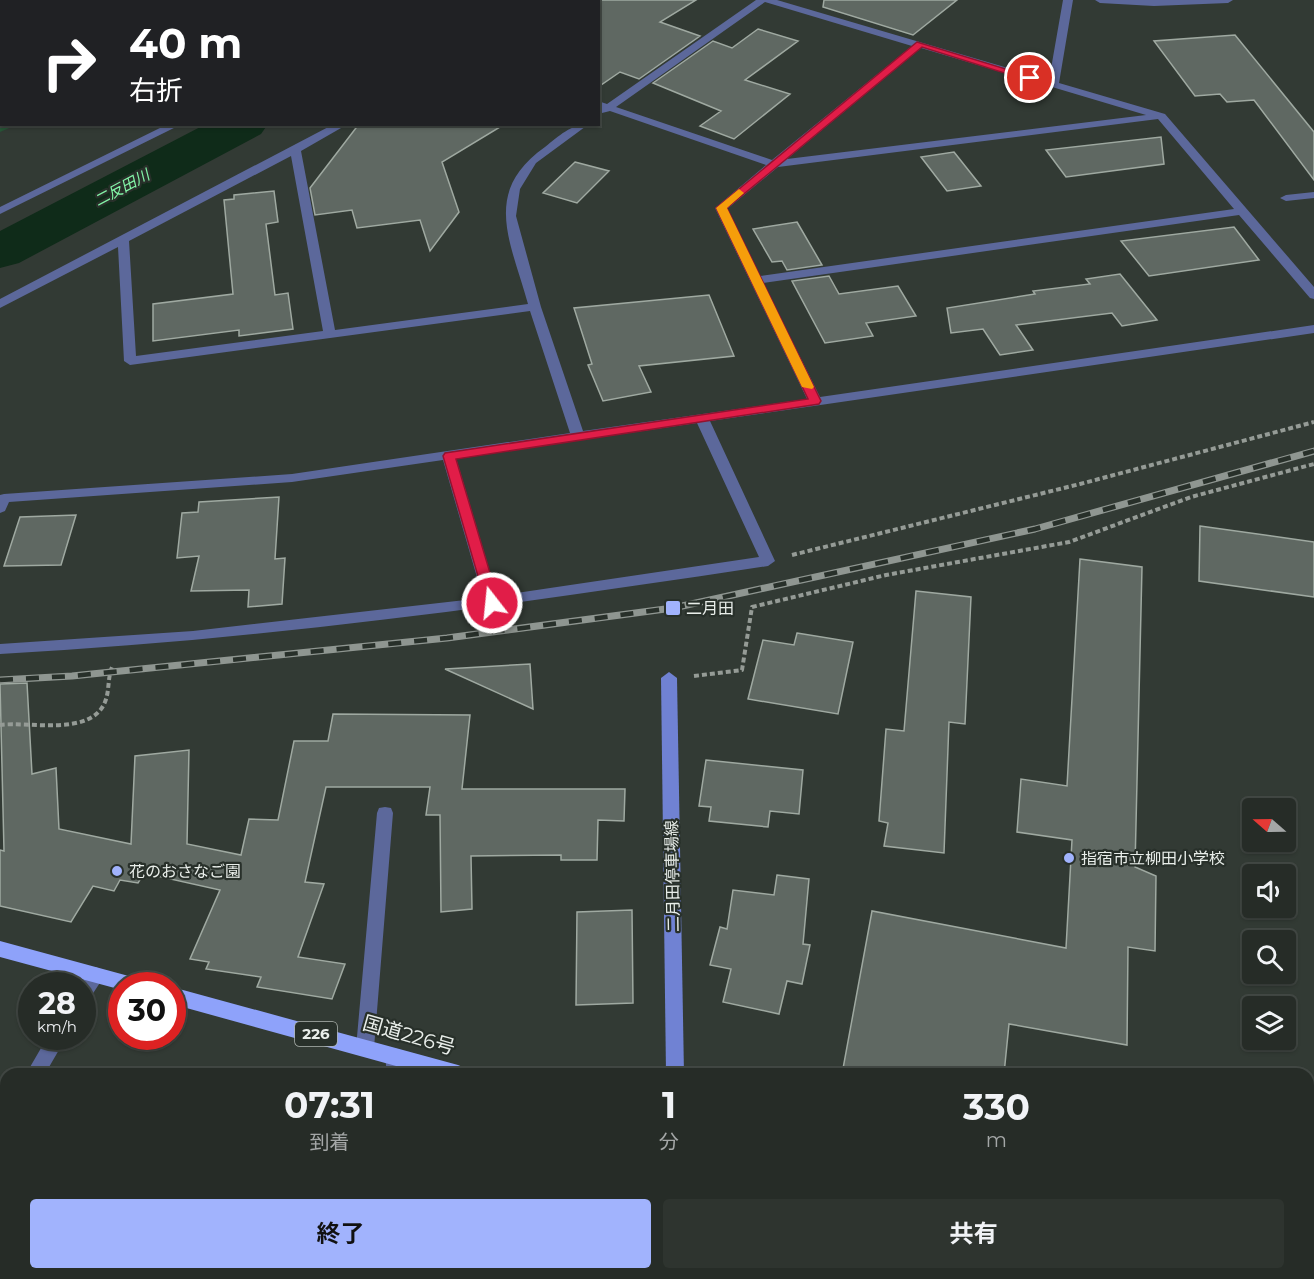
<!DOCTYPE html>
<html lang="ja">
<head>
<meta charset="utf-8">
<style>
	:root { --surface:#262c27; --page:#2e342f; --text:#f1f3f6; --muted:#a4a7a7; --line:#424844; --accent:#a1b3fd }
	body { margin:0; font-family:Montserrat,"Noto Sans JP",sans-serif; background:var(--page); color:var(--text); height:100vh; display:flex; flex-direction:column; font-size:22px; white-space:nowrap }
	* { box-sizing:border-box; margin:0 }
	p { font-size:20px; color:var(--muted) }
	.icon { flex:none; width:33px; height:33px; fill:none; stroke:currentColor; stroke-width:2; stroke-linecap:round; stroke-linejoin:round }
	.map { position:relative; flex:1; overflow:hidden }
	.sheet { position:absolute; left:0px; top:1068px; width:1314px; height:212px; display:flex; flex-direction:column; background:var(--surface); border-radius:18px 18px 0 0; box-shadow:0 2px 4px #0004,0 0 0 2px var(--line) }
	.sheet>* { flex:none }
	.hud { position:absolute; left:0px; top:0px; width:600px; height:126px; box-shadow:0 2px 4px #0004,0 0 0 2px var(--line); background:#202124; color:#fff; overflow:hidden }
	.needle { width:39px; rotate:290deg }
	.buttons { position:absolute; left:1242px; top:798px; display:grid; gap:12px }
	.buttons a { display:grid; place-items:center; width:54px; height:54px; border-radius:6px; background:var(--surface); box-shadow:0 2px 4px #0004,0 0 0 2px var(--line); font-size:30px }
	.speed { position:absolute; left:18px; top:972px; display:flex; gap:12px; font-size:30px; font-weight:700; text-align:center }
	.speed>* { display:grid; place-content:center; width:78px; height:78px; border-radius:50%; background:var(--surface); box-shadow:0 2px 4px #0004,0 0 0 2px var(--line); line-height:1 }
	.speed small { font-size:15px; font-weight:400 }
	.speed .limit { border:9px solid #d22; background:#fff; color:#111 }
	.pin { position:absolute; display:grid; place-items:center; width:51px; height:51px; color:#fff; margin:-26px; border:3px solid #fff; border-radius:50%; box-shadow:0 2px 6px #0007 }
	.me { position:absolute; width:66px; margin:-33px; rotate:344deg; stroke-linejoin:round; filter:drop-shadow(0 0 4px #0008) }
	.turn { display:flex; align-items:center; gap:21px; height:126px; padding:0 30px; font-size:27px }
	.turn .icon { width:78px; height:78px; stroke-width:2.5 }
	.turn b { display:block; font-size:42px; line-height:51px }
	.eta { display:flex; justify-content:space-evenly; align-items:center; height:102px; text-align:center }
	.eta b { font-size:36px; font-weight:700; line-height:42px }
	.cta { display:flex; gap:12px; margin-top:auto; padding:12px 30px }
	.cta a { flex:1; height:69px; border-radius:6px; background:var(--accent); color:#111; font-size:24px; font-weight:700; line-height:69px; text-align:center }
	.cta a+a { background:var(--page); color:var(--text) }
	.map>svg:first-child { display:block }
</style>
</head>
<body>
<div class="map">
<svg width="1314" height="1279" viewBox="0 0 1314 1279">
	<rect width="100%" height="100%" fill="#323a34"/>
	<path fill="#275637" d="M0 0H239L242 1 2 2V124L16 125 0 132Z"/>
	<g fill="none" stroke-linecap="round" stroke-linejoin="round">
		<path fill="#0f2b19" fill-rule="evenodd" d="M453 0H497L452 2Z
			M206 124H268L261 134 19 263 0 268V231Z"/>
	</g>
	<path fill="#5f6862" stroke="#9fa9a1" stroke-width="1.5" d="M598 0H696L660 22 700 36 639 79 620 72 598 87Z
		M824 0H957L913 35 823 7Z
		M758 29 798 41 745 80 790 94 734 139 700 126 721 111 653 83 713 41 732 48Z
		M1235 35 1314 132V180L1254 100 1227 102 1220 94 1195 96 1154 41Z
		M359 124H505L442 162 459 212 430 251 420 220 357 228 352 210 315 215 310 188Z
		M1161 137 1164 164 1066 177 1046 150Z
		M954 152 981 186 947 191 921 157Z
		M575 162 609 171 577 203 543 193Z
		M274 191 278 222 266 224 275 295 288 293 293 329 239 336V330L153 341V304L233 294 224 200 234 199V195Z
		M797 222 822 265 787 270 782 261 772 262 753 229Z
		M1234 227 1259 260 1149 276 1121 241Z
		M1120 274 1157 320 1122 326 1112 313 1016 325 1033 350 1000 355 983 329 951 333 947 308 1035 294 1033 291 1090 284 1086 279Z
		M829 276 839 294 898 286 916 316 866 323 873 336 825 343 792 281Z
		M709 295 734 356 639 366 651 392 603 401 588 365 592 364 574 308Z
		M279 497 275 559 285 558 282 604 248 607 249 590 191 591 199 556 177 558 182 513 198 512 199 502Z
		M76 515 61 565 4 566 20 517Z
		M1200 526 1314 542V597L1199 581Z
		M1080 559 1142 567 1135 867 1156 876 1155 951 1128 947 1127 1045 1009 1024 1004 1074H842L872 911 1066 948 1072 840 1017 832 1021 779 1067 786Z
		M916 591 971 597 965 724 949 722 944 853 884 846 888 823 879 821 886 729 904 731Z
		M797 633 853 642 838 714 748 699 763 640 794 645Z
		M530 664 533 709 445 669Z
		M27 683 32 774 56 768 59 829 131 844 135 756 189 750 187 844 241 855 249 819 278 820 294 741H328L333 714 470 715 462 789H625L624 821 598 820 597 860H561V855L471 856 472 909 441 912 440 815H426L430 787H326L305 882 324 884 298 957 345 964 332 999 257 987 261 977 206 969 209 962 190 959 220 890 144 873 138 883 120 880 114 891 93 886 71 922 0 906V850L4 851 0 684Z
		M706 760 803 770 799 814 770 811 768 827 709 821 711 807 699 806Z
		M777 875 809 879 803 944 810 945 802 984 787 981 779 1014 723 1002 731 969 710 965 720 927 727 929 733 890 774 895Z
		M632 910 633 1003 576 1005 577 912Z"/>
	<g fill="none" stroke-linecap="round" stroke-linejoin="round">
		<path stroke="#959b96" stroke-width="4" stroke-dasharray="5 3" stroke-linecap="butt" d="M792 555 1080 484 1314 422
			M694 676 742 670 752 607 886 575 1069 542 1191 497 1314 464
			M0 725C28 721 91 737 105 702 110 690 107 677 113 665"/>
		<path fill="#5c689b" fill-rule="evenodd" d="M366 0H378L379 2H367Z
			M548 0H558L547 2Z
			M756 0H777L1049 80 1063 0H1073L1059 83 1165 114 1314 287V299L1310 298 1239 215 763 283 820 397 1314 325V333L710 421 775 561 768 566C512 605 259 640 0 654V644L193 631 483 598 443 460 292 482 9 502 5 511 0 513V495L4 494 292 474 570 433 530 311 130 365 124 361 118 247 0 308V299L334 124H348L301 151 335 330 528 304C511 242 481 192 545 147 559 136 571 124 589 124L536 163 520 189 516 216 541 307 583 431 807 399 715 208 766 165 610 111 598 114V101L607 104ZM765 2 912 46 772 160 616 107ZM921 48 1146 115 787 159ZM1158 119 1234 209 760 276 727 209 778 167ZM291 156 323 331 136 356 129 241ZM697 423 759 557 497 596 456 458Z
			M1314 192V198L1286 201 1280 198 1286 195Z
			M385 807 391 808 393 813 374 1048 372 1054 365 1056 358 1054 356 1048 377 813 379 808Z
			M96 967 102 970 105 975 88 1001 82 1003V986H79L90 970Z
			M48 1036H67L45 1074H26Z
			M394 1048 401 1050 405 1074H387L385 1056 387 1050Z
			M6 1112V1136L0 1139V1115Z
			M407 1274H427L428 1279H408Z
			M620 1274H640L639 1279H619Z
			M1098 1274H1118L1117 1279H1097Z"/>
		<path fill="#5c689b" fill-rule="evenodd" d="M407 0H418L406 2Z
			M1095 0H1233L1228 3 1154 6 1100 3Z
			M168 124H182L0 214V207Z"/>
		<path fill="#7082d3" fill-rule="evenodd" d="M669 672 677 678 684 1074H666L661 678Z"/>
		<path fill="#8ea2fa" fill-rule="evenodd" d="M0 941 136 978 143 980 146 986H122V990L0 957Z
			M172 987 458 1065 465 1068 468 1074H425L172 1004Z
			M1211 1274H1253L1255 1279H1213Z"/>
		<g stroke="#8f9691" stroke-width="7">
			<path id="rail" d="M0 680 72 676 447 638 673 608 1035 529 1314 451"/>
		</g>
		<use href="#rail" stroke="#28302a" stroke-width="4.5" stroke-dasharray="13" stroke-linecap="butt"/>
	</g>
	<path fill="#e11d48" stroke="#92132f" stroke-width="1.5" d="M917 42 1035 78 1027 80 922 47 727 208 821 401 819 404 456 459 499 603 492 608 487 607 443 456 445 453 808 399 716 208Z"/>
	<path fill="#f59e0b" d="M739 189 744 193 727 208 814 387 812 389 802 387 716 208Z"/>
	<g fill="#a1b3fd" stroke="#28302a" stroke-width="2">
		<rect x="665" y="600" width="16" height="16" rx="3"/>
		<circle cx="1069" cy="858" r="6"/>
		<circle cx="117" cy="871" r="6"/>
	</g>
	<g text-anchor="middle" stroke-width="4.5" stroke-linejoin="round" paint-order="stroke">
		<g font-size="15" font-style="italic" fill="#84f7a9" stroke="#28302a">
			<text transform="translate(122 188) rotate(-28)" y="5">二反田川</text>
		</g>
		<rect fill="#28302a" stroke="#afb5b0" stroke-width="1.5" x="295" y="1022" width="42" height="24" rx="4.5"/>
		<g font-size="15" font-weight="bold" fill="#e9eeea">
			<text x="316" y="1039">226</text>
		</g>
		<g font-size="16" fill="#e9eeea" stroke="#28302a" text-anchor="start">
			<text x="686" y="614">二月田</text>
			<text x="1081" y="864">指宿市立柳田小学校</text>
			<text x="129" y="877">花のおさなご園</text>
		</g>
		<g font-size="16" fill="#e9eeea" stroke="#28302a">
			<text transform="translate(672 876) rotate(-91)" y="6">二月田停車場線</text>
		</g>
		<g font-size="20" fill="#e9eeea" stroke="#28302a">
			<text transform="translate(409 1035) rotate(16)" y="7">国道226号</text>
		</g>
	</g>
</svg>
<div class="buttons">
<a><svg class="needle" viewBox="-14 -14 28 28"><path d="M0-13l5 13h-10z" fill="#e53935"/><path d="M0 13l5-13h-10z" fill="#a4a7a7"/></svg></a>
<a><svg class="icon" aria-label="sound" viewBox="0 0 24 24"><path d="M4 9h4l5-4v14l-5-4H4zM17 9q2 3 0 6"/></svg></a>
<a><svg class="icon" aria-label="search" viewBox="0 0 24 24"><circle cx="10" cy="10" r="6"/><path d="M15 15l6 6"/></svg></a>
<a><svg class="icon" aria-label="layers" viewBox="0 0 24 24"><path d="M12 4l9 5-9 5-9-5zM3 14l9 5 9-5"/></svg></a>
</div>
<div class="speed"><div>28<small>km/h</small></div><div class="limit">30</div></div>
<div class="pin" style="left:1030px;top:78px;background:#d93025"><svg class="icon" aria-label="arrive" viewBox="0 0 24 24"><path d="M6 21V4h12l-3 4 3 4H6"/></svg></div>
<svg class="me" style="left:492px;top:603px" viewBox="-20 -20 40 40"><circle r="17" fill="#e11d48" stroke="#fff" stroke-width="3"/><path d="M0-11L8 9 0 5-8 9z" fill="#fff"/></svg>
<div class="hud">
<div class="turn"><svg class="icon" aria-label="right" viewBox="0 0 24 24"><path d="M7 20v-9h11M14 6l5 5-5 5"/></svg><div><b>40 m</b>右折</div></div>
</div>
<section class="sheet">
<div class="eta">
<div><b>07:31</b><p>到着</p></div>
<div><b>1</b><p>分</p></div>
<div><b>330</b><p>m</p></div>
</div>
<div class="cta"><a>終了</a><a>共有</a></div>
</section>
</div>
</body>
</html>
